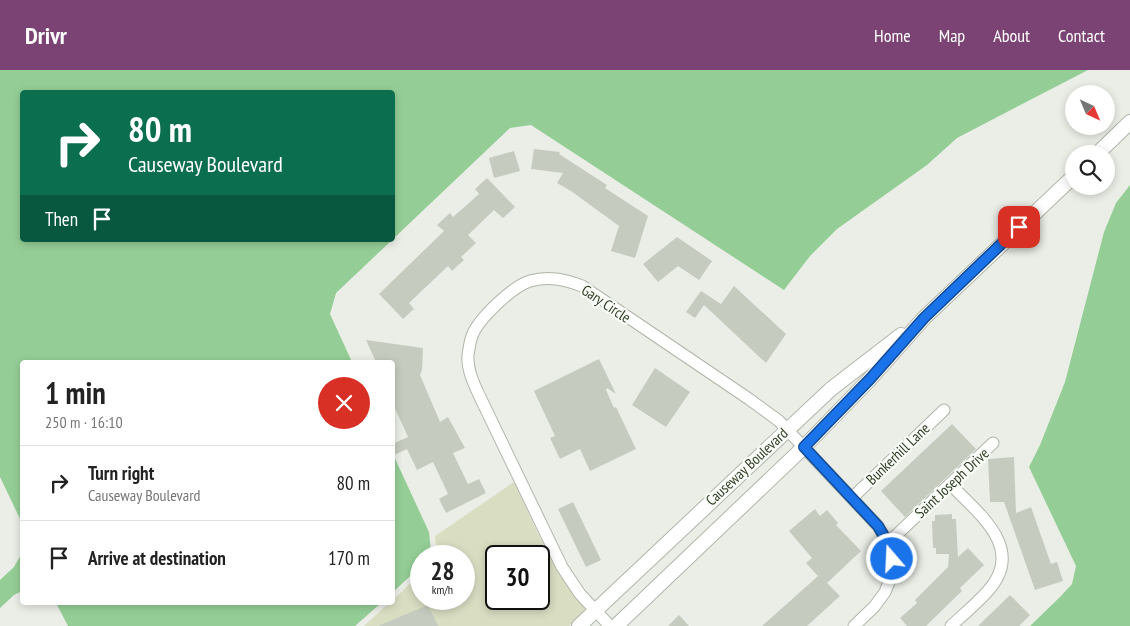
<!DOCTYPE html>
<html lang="en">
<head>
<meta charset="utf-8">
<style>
	:root { --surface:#fff; --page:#f2f2f2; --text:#222; --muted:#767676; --line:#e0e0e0; --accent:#7b4373 }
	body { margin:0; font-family:"PT Sans Narrow",sans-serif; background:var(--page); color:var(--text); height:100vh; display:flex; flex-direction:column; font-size:19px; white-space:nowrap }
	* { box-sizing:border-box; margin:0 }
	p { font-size:16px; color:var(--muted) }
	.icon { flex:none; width:28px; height:28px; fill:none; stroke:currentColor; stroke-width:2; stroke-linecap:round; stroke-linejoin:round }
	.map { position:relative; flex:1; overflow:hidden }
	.details { position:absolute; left:20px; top:290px; width:375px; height:245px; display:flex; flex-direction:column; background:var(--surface); border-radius:5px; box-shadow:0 2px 8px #0003 }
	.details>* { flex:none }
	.guide { position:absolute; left:20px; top:20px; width:375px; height:152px; border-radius:5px; box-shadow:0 2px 8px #0003; background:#0b6e4f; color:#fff; overflow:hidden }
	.needle { width:32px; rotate:136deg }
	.controls { position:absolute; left:1065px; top:15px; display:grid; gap:10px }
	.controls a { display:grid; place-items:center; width:50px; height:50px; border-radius:50%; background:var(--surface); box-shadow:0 2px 8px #0003; font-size:25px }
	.speed { position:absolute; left:410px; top:475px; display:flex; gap:10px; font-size:25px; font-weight:700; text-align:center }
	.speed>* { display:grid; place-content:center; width:65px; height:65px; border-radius:50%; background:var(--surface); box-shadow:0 2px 8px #0003; line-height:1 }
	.speed small { font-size:12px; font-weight:400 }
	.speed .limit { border:2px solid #111; border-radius:8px; background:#fff; color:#111 }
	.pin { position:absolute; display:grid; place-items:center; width:42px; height:42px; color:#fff; margin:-21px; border-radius:10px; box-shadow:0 2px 8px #0006 }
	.me { position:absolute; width:55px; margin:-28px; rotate:341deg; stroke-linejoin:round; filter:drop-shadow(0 0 4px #0008) }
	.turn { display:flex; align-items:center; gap:18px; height:105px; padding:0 25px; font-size:22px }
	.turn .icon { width:65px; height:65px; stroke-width:2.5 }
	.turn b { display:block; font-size:35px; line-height:42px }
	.then { display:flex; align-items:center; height:48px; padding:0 25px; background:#0003; gap:10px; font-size:19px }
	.round { display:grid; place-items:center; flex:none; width:52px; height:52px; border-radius:26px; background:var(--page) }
	.summary { display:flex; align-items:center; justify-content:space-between; height:85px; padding:0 25px }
	h1 { font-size:30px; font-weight:700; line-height:38px }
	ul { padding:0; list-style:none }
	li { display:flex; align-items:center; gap:15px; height:75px; padding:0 25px; border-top:1px solid var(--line) }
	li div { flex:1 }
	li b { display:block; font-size:19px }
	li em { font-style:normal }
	header { display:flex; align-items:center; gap:30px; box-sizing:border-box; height:70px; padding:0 25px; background:var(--accent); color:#fff }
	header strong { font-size:24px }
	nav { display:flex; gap:28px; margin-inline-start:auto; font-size:18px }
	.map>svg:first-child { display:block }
</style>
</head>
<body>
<header>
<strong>Drivr</strong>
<nav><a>Home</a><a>Map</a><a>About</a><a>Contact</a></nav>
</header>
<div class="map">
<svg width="1130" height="556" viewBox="0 0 1130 556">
	<rect width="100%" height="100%" fill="#ebeee7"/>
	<path fill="#d9ddc2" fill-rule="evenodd" d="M514 412C535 456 553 503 586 540L569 556H364L389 533 392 532 393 530 421 503V529H464V486H435L437 483 435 466ZM496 486H539V529H496Z"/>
	<path fill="#94ce96" d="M0 0H1088L957 68 927 95 837 159 810 186 784 220 531 55 510 58 393 169 392 22H22V170H392L336 223 330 244 352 292H22V453L0 407Z
		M1130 115V556H1030L1060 527 1072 514 1076 496 1029 397 1040 375 1065 312 1104 162 1116 133Z
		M392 382 429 462 431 481 427 486H421V494L419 498 393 522Z
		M22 483V521L14 525 0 538V510L14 497Z
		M56 533H381L355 556H68Z"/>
	<path fill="#c5ccbf" d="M534 79 560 82 559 84 607 115 605 118 648 146 635 188 611 181 619 156 571 121 557 113 563 103 531 99Z
		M514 81 520 101 494 108 489 88Z
		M487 108 515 137 503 148 494 140 468 165 476 173 461 187 464 190 452 201 448 196 409 233 414 239 403 249 379 224 444 161 437 155 450 143 453 147 479 124 475 119Z
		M677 167 712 191 699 210 678 196 658 212 643 194Z
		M734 216 786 264 766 293 704 235 695 248 686 242 701 221 721 234Z
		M366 270 423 278 422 300 420 305 440 352 448 347 465 378 453 383 468 414 479 409 486 423 446 443 439 429 448 424 433 392 417 400 407 379 392 386V374L408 367 392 332V292H376Z
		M599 289 616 324 607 318 606 320 614 338 616 337 636 379 590 401 580 379 560 389 550 368 555 366 534 321Z
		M655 298 690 322 666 357 632 335Z
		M952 354 976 379 905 447 881 421Z
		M1014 387 1016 443 1031 437 1051 494 1057 492 1063 511 1035 520 1004 432H990L988 389Z
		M573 432 601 490 586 497 558 439Z
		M815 439 820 446 827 440 838 453 836 455 861 481 827 513 840 526 807 556H762L818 506 806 493 812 488 789 461Z
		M952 444V449H956L958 487 968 478 984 495 960 518 962 521 926 556H907L900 548 917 533 915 530 948 497 949 484H936V478H933L932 451H935V445Z
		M1010 525 1030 545 1019 556H978Z
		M428 535 438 556H378Z
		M679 545 689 556H668Z"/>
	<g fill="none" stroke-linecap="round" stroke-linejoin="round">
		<g stroke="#afb6aa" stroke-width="13">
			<path id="minor" d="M950 414C979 444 1027 479 987 522 976 534 963 545 951 556
				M852 428 944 340
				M888 473 993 373
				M610 556 580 524 562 497 479 325C473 312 467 299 468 285 469 279 470 271 472 266 478 249 513 216 530 211 548 206 564 209 582 216L749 329 779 351 878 456 888 473 892 489 891 507 885 522 874 537 854 556"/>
		</g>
		<g stroke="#afb6aa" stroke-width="16">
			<path id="tertiary" d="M1097 84 1130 52
				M579 556 831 319 901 265
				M616 556 804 377 870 309 924 248 1074 106"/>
		</g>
		<use href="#minor" stroke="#fff" stroke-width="11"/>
		<use href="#tertiary" stroke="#fff" stroke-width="14"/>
	</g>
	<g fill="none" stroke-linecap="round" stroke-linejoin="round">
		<g stroke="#114b97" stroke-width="12">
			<path id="route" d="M892 489 888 473 878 456 804 377 870 309 924 248 1019 157"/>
		</g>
		<use href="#route" stroke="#1a73e8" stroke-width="9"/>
	</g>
	<g text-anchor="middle" stroke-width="4.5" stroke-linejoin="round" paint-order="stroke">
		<g font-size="15" fill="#303f27" stroke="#f9fbf7">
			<text transform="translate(606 234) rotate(34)" y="5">Gary Circle</text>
			<text transform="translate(898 384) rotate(-44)" y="5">Bunkerhill Lane</text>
			<text transform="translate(747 397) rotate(-43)" y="5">Causeway Boulevard</text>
			<text transform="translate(952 413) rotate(-43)" y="5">Saint Joseph Drive</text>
		</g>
	</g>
</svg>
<div class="controls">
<a><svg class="needle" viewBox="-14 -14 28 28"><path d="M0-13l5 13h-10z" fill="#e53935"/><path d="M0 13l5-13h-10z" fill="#767676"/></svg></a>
<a><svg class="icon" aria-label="search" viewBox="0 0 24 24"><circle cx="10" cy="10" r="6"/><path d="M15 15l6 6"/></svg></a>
</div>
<div class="speed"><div>28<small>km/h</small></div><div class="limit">30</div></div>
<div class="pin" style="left:1019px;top:157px;background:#d93025"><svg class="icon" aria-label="arrive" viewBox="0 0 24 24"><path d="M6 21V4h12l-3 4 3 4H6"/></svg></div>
<svg class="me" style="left:892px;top:489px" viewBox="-20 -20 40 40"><circle r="17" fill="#1a73e8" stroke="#fff" stroke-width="3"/><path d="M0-11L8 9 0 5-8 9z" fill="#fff"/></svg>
<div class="guide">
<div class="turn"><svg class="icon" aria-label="right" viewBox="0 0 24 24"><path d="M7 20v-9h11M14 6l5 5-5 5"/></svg><div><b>80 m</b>Causeway Boulevard</div></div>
<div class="then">Then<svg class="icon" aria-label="arrive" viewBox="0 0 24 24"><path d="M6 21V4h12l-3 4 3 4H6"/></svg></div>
</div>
<section class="details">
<div class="summary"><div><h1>1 min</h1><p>250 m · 16:10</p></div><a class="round" style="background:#d93025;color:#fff"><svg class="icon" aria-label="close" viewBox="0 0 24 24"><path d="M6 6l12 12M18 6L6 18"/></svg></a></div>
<ul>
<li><svg class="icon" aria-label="right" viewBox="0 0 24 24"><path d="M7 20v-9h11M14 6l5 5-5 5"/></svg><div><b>Turn right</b><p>Causeway Boulevard</p></div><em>80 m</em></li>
<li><svg class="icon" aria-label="arrive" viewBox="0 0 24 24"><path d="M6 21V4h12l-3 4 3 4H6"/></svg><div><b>Arrive at destination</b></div><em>170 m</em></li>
</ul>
</section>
</div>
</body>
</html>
